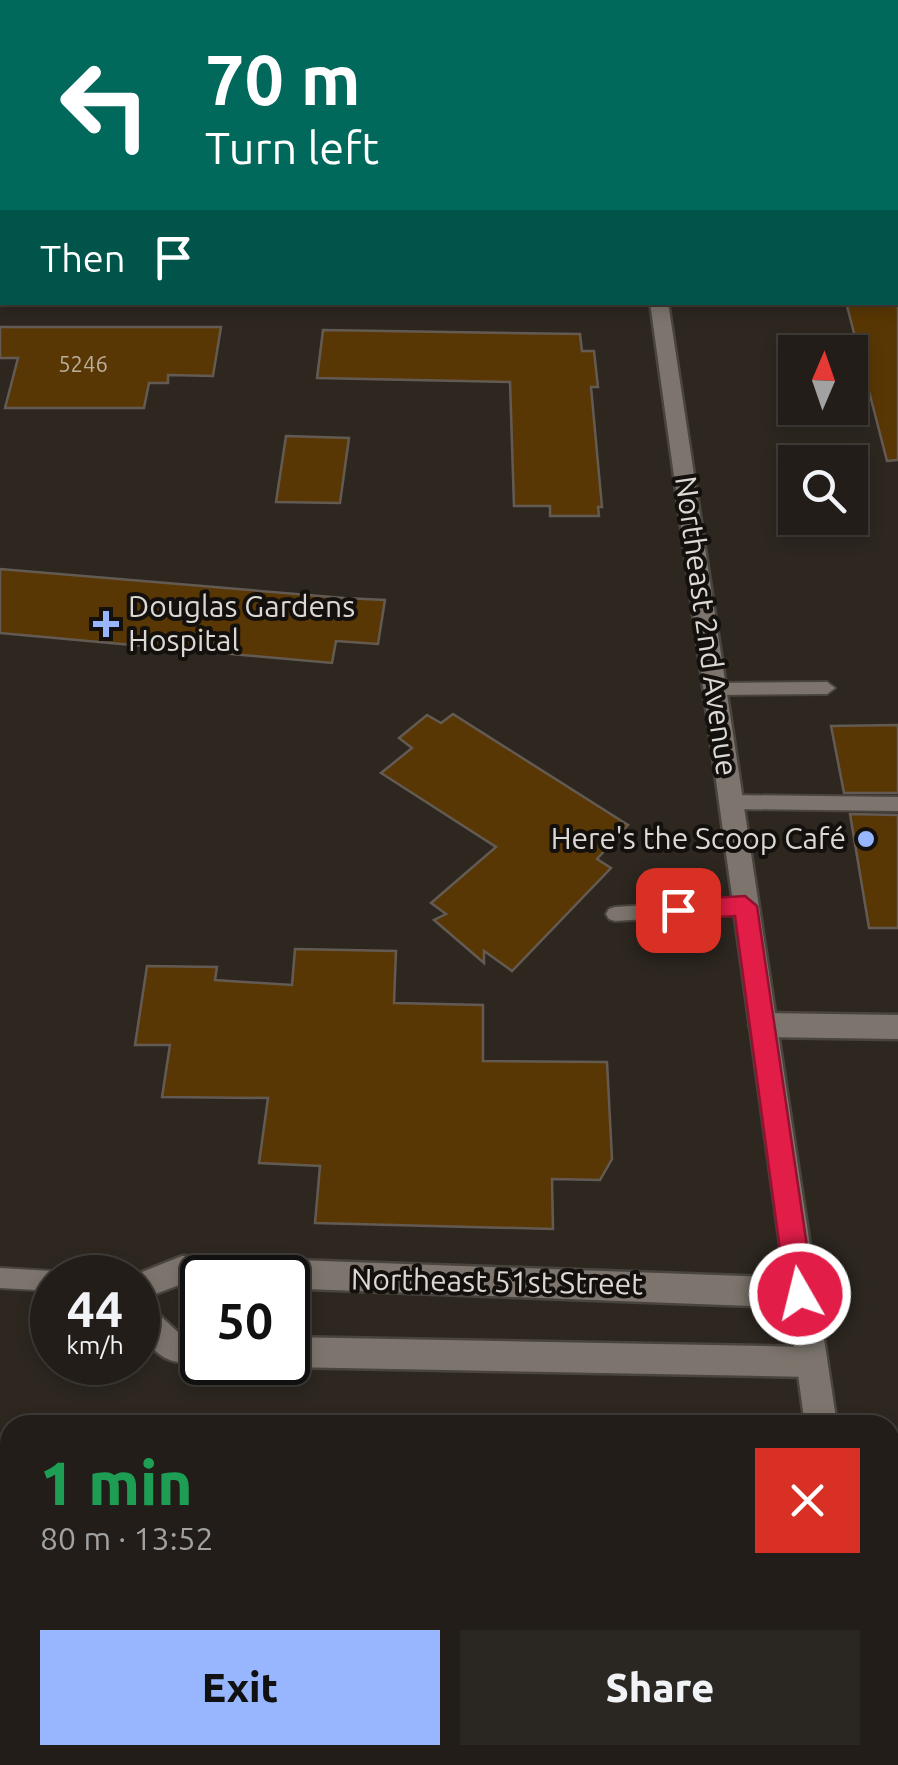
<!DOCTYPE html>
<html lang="en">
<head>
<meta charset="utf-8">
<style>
	:root { --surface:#221d18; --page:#2a2621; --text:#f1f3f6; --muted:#a2a2a2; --line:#3f3b37; --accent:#97b6fd }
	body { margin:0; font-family:Ubuntu,sans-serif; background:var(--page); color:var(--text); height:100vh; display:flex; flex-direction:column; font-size:38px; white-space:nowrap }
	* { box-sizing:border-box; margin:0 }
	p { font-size:32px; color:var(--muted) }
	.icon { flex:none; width:55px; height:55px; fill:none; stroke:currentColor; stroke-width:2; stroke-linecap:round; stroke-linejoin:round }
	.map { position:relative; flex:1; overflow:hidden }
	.panel { position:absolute; left:0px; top:1415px; width:900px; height:350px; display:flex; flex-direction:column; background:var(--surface); border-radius:30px 30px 0 0; box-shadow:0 5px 15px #0003,0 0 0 2px var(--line) }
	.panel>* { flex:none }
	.hud { position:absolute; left:0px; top:0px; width:900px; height:305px; box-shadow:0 5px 15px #0003,0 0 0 2px var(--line); background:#00695c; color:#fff; overflow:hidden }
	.needle { width:65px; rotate:2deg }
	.controls { position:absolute; left:778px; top:335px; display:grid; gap:20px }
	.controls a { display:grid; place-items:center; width:90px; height:90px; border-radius:0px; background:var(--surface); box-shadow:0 5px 15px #0003,0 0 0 2px var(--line); font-size:50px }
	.speed { position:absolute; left:30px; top:1255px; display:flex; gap:20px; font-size:50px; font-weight:700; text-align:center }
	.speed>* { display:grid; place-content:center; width:130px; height:130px; border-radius:50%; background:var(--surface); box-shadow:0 5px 15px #0003,0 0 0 2px var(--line); line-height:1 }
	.speed small { font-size:25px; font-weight:400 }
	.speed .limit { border:5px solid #111; border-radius:15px; background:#fff; color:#111 }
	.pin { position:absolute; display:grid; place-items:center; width:85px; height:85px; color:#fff; margin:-42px; border-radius:20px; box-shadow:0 5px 15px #0006 }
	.me { position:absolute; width:110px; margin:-55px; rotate:352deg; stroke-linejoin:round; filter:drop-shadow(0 0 8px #0008) }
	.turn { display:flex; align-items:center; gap:35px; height:210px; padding:0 40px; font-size:45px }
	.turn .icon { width:130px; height:130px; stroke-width:2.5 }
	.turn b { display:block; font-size:70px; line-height:85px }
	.then { display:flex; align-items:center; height:95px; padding:0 40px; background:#0003; gap:20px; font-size:38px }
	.round { display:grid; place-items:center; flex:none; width:105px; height:105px; border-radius:0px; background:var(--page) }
	.headline { display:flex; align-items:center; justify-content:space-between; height:170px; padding:0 40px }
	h1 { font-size:60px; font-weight:800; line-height:75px; color:#1e9e55 }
	.action { display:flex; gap:20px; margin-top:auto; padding:20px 40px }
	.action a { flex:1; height:115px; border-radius:0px; background:var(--accent); color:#111; font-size:40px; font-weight:800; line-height:115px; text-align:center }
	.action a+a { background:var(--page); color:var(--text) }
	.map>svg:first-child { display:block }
</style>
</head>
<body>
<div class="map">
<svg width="898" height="1765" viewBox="0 0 898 1765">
	<rect width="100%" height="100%" fill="#2d2720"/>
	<path fill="#593704" stroke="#635b53" stroke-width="2.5" d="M846 302H898V460L887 461Z
		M0 327H221L213 376 168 375V383H149L144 408H5L18 358H0Z
		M323 330 580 334 582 351H594L598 387H591L602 507H598L599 516H550V506H514L510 382 317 378Z
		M286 436 349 438 340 503 276 502Z
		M0 569 344 598 385 600 378 644 336 641 332 663 0 633Z
		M453 714 628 825 597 859 611 868 512 971 484 951V963L434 920 446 914 431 903 496 847 381 773 412 748 399 738 427 715 441 723Z
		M898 725V793H844L831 726Z
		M850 814 898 815V928H869Z
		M295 949 396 951 394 1003 483 1005V1061L607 1062 612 1159 600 1180 552 1179 553 1229 315 1223 320 1166 259 1163 268 1098 162 1097 170 1045H135L147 966 217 967 215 980 292 985Z"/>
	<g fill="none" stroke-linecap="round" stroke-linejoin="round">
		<g stroke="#49443e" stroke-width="4">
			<path id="lane" d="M827 682 835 688 827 694 715 695 707 689 715 683Z
				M731 795 898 797V811L731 809 723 802Z
				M745 899 751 901 754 906 751 911 745 913 615 921 609 919 606 914 609 909 615 907Z
				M0 1268 52 1271 61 1278H52V1291L0 1288Z"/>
		</g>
		<g stroke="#49443e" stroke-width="5">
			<path id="street" d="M212 0H226V2H212Z
				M0 288H2V298H0Z
				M762 1013 898 1015V1039L762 1037 753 1033 749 1025 753 1017Z
				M182 1256 800 1278 811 1283 815 1293 811 1303 800 1308 306 1289 299 1328 288 1333V1278H202V1285L182 1284 142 1299 179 1333H202L204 1362C167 1365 162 1359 138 1333V1278H127Z
				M288 1337 810 1347 821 1351 825 1362 821 1373 810 1377 288 1367 277 1362H288Z
				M0 1707H10V1743H0Z"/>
		</g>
		<g stroke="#49443e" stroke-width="5">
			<path id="secondary" d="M607 0H621V2H607Z
				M0 131H2V141H0Z
				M650 302H668L837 1425H805Z
				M853 1755H889L891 1765H855Z"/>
		</g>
		<path stroke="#86817b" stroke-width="8" stroke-dasharray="12 6" stroke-linecap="butt" d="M890 1437 898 1440"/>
		<use href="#lane" fill="#7d756d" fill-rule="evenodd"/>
		<use href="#street" fill="#7d756d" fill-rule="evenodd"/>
		<use href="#secondary" fill="#7d756d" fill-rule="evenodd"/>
	</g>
	<path fill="#e11d48" stroke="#92132f" stroke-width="2.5" d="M745 896 757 906 814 1294 810 1303 800 1307 790 1303 786 1294 735 916 678 919 667 910 678 900Z"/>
	<g fill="#97b6fd" stroke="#13100d" stroke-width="4">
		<path d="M101 609h10v10h10v10h-10v10h-10v-10h-10v-10h10z"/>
		<circle cx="866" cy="839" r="10"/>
	</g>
	<g text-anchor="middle" stroke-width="8" stroke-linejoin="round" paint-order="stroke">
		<g font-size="22" fill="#bbb09f">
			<text x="83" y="372">5246</text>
		</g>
		<g font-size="30" fill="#dcd8d3" stroke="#13100d" text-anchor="start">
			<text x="128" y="617">Douglas Gardens<tspan x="128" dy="34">Hospital</tspan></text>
			<text x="846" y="849" text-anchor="end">Here's the Scoop Café</text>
		</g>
		<g font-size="30" fill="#dcd8d3" stroke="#13100d">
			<text transform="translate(706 626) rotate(82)" y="10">Northeast 2nd Avenue</text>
			<text transform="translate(497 1282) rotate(1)" y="10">Northeast 51st Street</text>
		</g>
	</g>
</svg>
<div class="controls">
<a><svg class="needle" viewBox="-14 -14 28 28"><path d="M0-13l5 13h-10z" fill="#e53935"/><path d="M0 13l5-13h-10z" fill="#a2a2a2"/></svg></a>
<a><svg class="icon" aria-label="search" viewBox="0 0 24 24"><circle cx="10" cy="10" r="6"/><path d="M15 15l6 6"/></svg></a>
</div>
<div class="speed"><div>44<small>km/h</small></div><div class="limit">50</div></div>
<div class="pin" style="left:678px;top:910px;background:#d93025"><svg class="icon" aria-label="arrive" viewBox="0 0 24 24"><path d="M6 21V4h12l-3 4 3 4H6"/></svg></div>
<svg class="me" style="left:800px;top:1294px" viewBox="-20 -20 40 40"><circle r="17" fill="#e11d48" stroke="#fff" stroke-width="3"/><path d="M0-11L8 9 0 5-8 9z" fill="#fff"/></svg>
<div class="hud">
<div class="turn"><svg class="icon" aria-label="left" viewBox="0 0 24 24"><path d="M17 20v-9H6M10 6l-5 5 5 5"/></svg><div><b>70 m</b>Turn left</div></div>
<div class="then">Then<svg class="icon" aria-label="arrive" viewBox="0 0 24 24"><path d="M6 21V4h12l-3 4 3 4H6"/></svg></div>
</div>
<section class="panel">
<div class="headline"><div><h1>1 min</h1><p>80 m · 13:52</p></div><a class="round" style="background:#d93025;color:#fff"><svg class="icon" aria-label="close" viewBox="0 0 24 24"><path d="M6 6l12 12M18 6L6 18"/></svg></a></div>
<div class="action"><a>Exit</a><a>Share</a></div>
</section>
</div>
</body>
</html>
